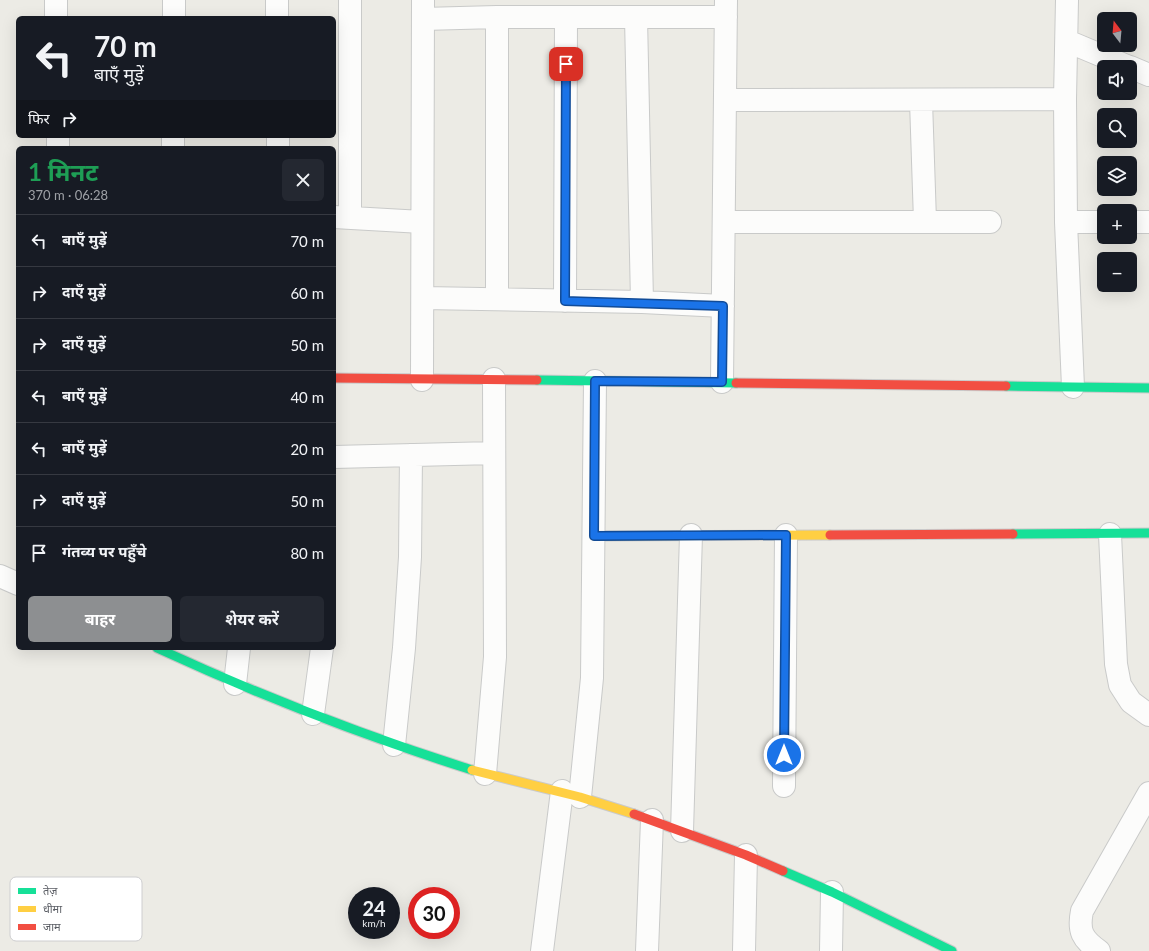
<!DOCTYPE html>
<html lang="hi">
<head>
<meta charset="utf-8">
<style>
	:root { --surface:#171b24; --page:#242831; --text:#f1f3f6; --muted:#9ea1a6; --line:#363941; --accent:#8d8f91 }
	body { margin:0; font-family:Lato,"Noto Sans Devanagari",sans-serif; background:var(--page); color:var(--text); height:100vh; display:flex; flex-direction:column; font-size:15px; white-space:nowrap }
	* { box-sizing:border-box; margin:0 }
	p { font-size:13px; color:var(--muted) }
	.icon { flex:none; width:22px; height:22px; fill:none; stroke:currentColor; stroke-width:2; stroke-linecap:round; stroke-linejoin:round }
	.map { position:relative; flex:1; overflow:hidden }
	.side { position:absolute; left:16px; top:146px; width:320px; height:504px; display:flex; flex-direction:column; background:var(--surface); border-radius:6px; box-shadow:0 4px 16px #0002 }
	.side>* { flex:none }
	.top-card { position:absolute; left:16px; top:16px; width:320px; height:122px; border-radius:6px; box-shadow:0 4px 16px #0002; background:#171b24; color:var(--text); overflow:hidden }
	.needle { width:26px; rotate:344deg }
	.controls { position:absolute; left:1097px; top:12px; display:grid; gap:8px }
	.controls a { display:grid; place-items:center; width:40px; height:40px; border-radius:6px; background:var(--surface); box-shadow:0 4px 16px #0002; font-size:20px }
	.speed { position:absolute; left:348px; top:887px; display:flex; gap:8px; font-size:20px; font-weight:700; text-align:center }
	.speed>* { display:grid; place-content:center; width:52px; height:52px; border-radius:50%; background:var(--surface); box-shadow:0 4px 16px #0002; line-height:1 }
	.speed small { font-size:10px; font-weight:400 }
	.speed .limit { border:6px solid #d22; background:#fff; color:#111 }
	.pin { position:absolute; display:grid; place-items:center; width:34px; height:34px; color:#fff; margin:-17px; border-radius:8px; box-shadow:0 2px 6px #0006 }
	.me { position:absolute; width:44px; margin:-22px; rotate:0deg; stroke-linejoin:round; filter:drop-shadow(0 0 3px #0008) }
	.turn { display:flex; align-items:center; gap:14px; height:84px; padding:0 12px; font-size:18px }
	.turn .icon { width:52px; height:52px; stroke-width:2.5 }
	.turn b { display:block; font-size:28px; line-height:34px }
	.then { display:flex; align-items:center; height:38px; padding:0 12px; background:#0003; gap:8px; font-size:15px }
	.round { display:grid; place-items:center; flex:none; width:42px; height:42px; border-radius:6px; background:var(--page) }
	.summary { display:flex; align-items:center; justify-content:space-between; height:68px; padding:0 12px }
	h1 { font-size:24px; font-weight:700; line-height:30px; color:#1e9e55 }
	.primary-button { display:flex; gap:8px; margin-top:auto; padding:8px 12px }
	.primary-button a { flex:1; height:46px; border-radius:6px; background:var(--accent); color:#fff; font-size:16px; font-weight:700; line-height:46px; text-align:center }
	.primary-button a+a { background:var(--page); color:var(--text) }
	ul { padding:0; list-style:none }
	li { display:flex; align-items:center; gap:12px; height:52px; padding:0 12px; border-top:1px solid var(--line) }
	li div { flex:1 }
	li b { display:block; font-size:15px }
	li em { font-style:normal }
	.map>svg:first-child { display:block }
</style>
</head>
<body>
<div class="map">
<svg width="1149" height="951" viewBox="0 0 1149 951">
	<rect width="100%" height="100%" fill="#ecebe5"/>
	<g fill="none" stroke-linecap="round" stroke-linejoin="round">
		<g stroke="#c9cac9" stroke-width="24">
			<path id="street" d="M56 0V18
				M277 0V18
				M1067 0 1065 99 1066 222 1073 387
				M636 17 642 302
				M174 18V0
				M423 19 497 17H726
				M1067 41 1129 67
				M1130 67 1149 75
				M725 100 1065 99
				M921 101 925 221
				M58 136V148
				M278 136V148
				M173 148V136
				M334 217 422 222
				M350 217V0
				M724 222H990
				M1066 222H1104
				M1130 222H1149
				M423 298 642 302 723 306
				M497 299V17
				M565 301 566 17
				M422 380 423 0
				M722 382 726 0
				M334 457 494 453
				M1110 534 1116 664 1120 685 1131 702 1149 715
				M0 576 18 584
				M235 684 239 648
				M313 714 322 648
				M394 745 404 648 410 557 411 455
				M485 774 495 657 494 379
				M784 786 786 535
				M580 797 592 678 595 381
				M682 831 691 535
				M542 951 562 791
				M647 951 652 820
				M744 951 746 855
				M831 951 832 892
				M1099 951C1082 939 1078 931 1082 911L1149 793"/>
		</g>
		<g stroke="#cacaca" stroke-width="11">
			<path id="fast" d="M537 380 736 383
				M1006 386 1149 388
				M1013 534 1149 533
				M157 648C259 695 364 736 472 770
				M783 871 832 892 952 951"/>
		</g>
		<g stroke="#cacaca" stroke-width="11">
			<path id="slow" d="M594 536 830 535
				M472 770 580 797 634 814"/>
		</g>
		<g stroke="#cacaca" stroke-width="11">
			<path id="jam" d="M334 378 537 380
				M736 383 1006 386
				M830 535 1013 534
				M634 814 746 855 783 871"/>
		</g>
		<use href="#street" stroke="#fcfcfb" stroke-width="22"/>
		<use href="#fast" stroke="#16e098" stroke-width="9"/>
		<use href="#slow" stroke="#ffcf43" stroke-width="9"/>
		<use href="#jam" stroke="#f24e42" stroke-width="9"/>
	</g>
	<g fill="none" stroke-linecap="round" stroke-linejoin="round">
		<g stroke="#114b97" stroke-width="10">
			<path id="route" d="M566 64 565 301 723 306 722 382 595 381 594 536 786 535 784 755"/>
		</g>
		<use href="#route" stroke="#1a73e8" stroke-width="7"/>
	</g>
	<rect x="10" y="877" width="132" height="64" rx="6" fill="#fff" stroke="#ceced0" stroke-width="1"/>
	<rect x="18" y="888" width="18" height="6" fill="#16e098"/>
	<rect x="18" y="906" width="18" height="6" fill="#ffcf43"/>
	<rect x="18" y="924" width="18" height="6" fill="#f24e42"/>
	<g font-size="11" fill="#5a5d64">
		<text x="43" y="895">तेज़</text>
		<text x="43" y="913">धीमा</text>
		<text x="43" y="931">जाम</text>
	</g>
</svg>
<div class="controls">
<a><svg class="needle" viewBox="-14 -14 28 28"><path d="M0-13l5 13h-10z" fill="#e53935"/><path d="M0 13l5-13h-10z" fill="#9ea1a6"/></svg></a>
<a><svg class="icon" aria-label="sound" viewBox="0 0 24 24"><path d="M4 9h4l5-4v14l-5-4H4zM17 9q2 3 0 6"/></svg></a>
<a><svg class="icon" aria-label="search" viewBox="0 0 24 24"><circle cx="10" cy="10" r="6"/><path d="M15 15l6 6"/></svg></a>
<a><svg class="icon" aria-label="layers" viewBox="0 0 24 24"><path d="M12 4l9 5-9 5-9-5zM3 14l9 5 9-5"/></svg></a>
<a>+</a>
<a>−</a>
</div>
<div class="speed"><div>24<small>km/h</small></div><div class="limit">30</div></div>
<div class="pin" style="left:566px;top:64px;background:#d93025"><svg class="icon" aria-label="arrive" viewBox="0 0 24 24"><path d="M6 21V4h12l-3 4 3 4H6"/></svg></div>
<svg class="me" style="left:784px;top:755px" viewBox="-20 -20 40 40"><circle r="17" fill="#1a73e8" stroke="#fff" stroke-width="3"/><path d="M0-11L8 9 0 5-8 9z" fill="#fff"/></svg>
<div class="top-card">
<div class="turn"><svg class="icon" aria-label="left" viewBox="0 0 24 24"><path d="M17 20v-9H6M10 6l-5 5 5 5"/></svg><div><b>70 m</b>बाएँ मुड़ें</div></div>
<div class="then">फिर<svg class="icon" aria-label="right" viewBox="0 0 24 24"><path d="M7 20v-9h11M14 6l5 5-5 5"/></svg></div>
</div>
<section class="side">
<div class="summary"><div><h1>1 मिनट</h1><p>370 m · 06:28</p></div><a class="round"><svg class="icon" aria-label="close" viewBox="0 0 24 24"><path d="M6 6l12 12M18 6L6 18"/></svg></a></div>
<ul>
<li><svg class="icon" aria-label="left" viewBox="0 0 24 24"><path d="M17 20v-9H6M10 6l-5 5 5 5"/></svg><div><b>बाएँ मुड़ें</b></div><em>70 m</em></li>
<li><svg class="icon" aria-label="right" viewBox="0 0 24 24"><path d="M7 20v-9h11M14 6l5 5-5 5"/></svg><div><b>दाएँ मुड़ें</b></div><em>60 m</em></li>
<li><svg class="icon" aria-label="right" viewBox="0 0 24 24"><path d="M7 20v-9h11M14 6l5 5-5 5"/></svg><div><b>दाएँ मुड़ें</b></div><em>50 m</em></li>
<li><svg class="icon" aria-label="left" viewBox="0 0 24 24"><path d="M17 20v-9H6M10 6l-5 5 5 5"/></svg><div><b>बाएँ मुड़ें</b></div><em>40 m</em></li>
<li><svg class="icon" aria-label="left" viewBox="0 0 24 24"><path d="M17 20v-9H6M10 6l-5 5 5 5"/></svg><div><b>बाएँ मुड़ें</b></div><em>20 m</em></li>
<li><svg class="icon" aria-label="right" viewBox="0 0 24 24"><path d="M7 20v-9h11M14 6l5 5-5 5"/></svg><div><b>दाएँ मुड़ें</b></div><em>50 m</em></li>
<li><svg class="icon" aria-label="arrive" viewBox="0 0 24 24"><path d="M6 21V4h12l-3 4 3 4H6"/></svg><div><b>गंतव्य पर पहुँचे</b></div><em>80 m</em></li>
</ul>
<div class="primary-button"><a>बाहर</a><a>शेयर करें</a></div>
</section>
</div>
</body>
</html>
